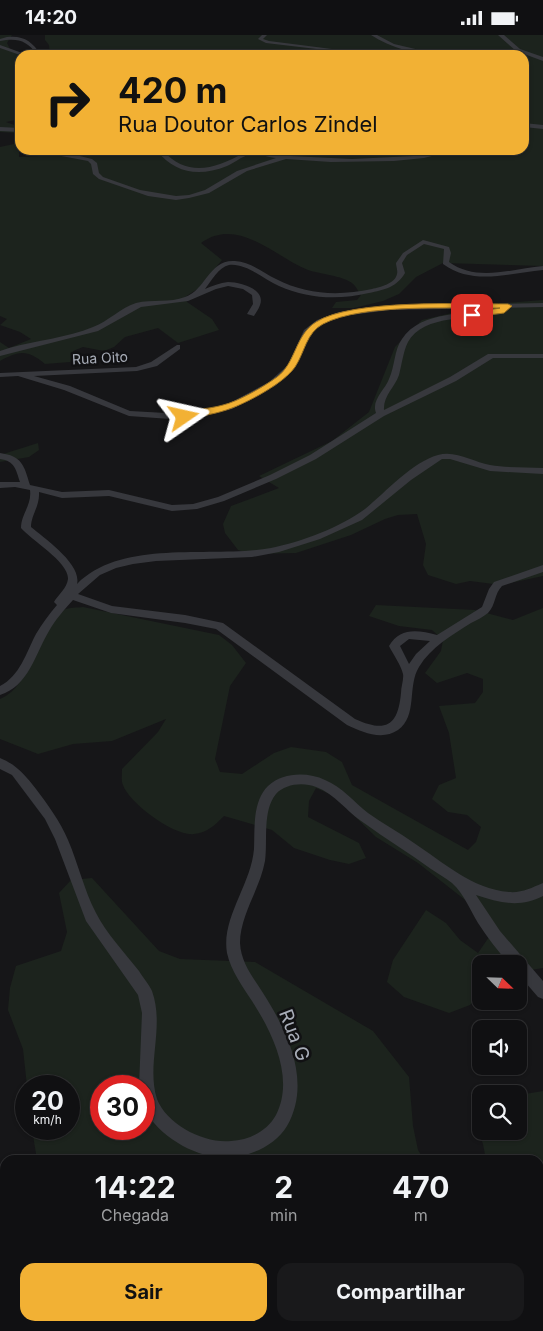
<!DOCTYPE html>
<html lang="pt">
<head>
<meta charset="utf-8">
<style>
	:root { --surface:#101012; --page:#19191b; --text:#f1f3f6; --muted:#9c9d9f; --line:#303032; --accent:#f2b134 }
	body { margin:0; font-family:Inter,sans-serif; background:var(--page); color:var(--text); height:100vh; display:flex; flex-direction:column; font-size:19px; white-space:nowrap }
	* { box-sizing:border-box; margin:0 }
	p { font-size:16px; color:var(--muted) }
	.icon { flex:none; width:28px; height:28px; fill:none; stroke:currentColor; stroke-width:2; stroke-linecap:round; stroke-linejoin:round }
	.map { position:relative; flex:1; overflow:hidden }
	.side { position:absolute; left:0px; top:1120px; width:544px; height:176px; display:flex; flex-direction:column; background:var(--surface); border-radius:15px 15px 0 0; box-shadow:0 1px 4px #0004,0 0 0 1px var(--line) }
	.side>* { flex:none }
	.top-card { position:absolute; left:15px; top:15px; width:514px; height:105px; border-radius:15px; box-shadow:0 1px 4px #0004,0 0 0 1px var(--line); background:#f2b134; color:#111; overflow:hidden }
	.needle { width:32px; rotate:113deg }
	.buttons { position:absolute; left:472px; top:920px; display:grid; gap:10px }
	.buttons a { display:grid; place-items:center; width:55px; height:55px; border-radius:10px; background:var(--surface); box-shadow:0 1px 4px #0004,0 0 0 1px var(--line); font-size:25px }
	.speed { position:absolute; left:15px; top:1040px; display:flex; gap:10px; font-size:25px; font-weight:700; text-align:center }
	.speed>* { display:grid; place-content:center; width:65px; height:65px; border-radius:50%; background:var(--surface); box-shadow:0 1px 4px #0004,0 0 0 1px var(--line); line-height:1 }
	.speed small { font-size:12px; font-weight:400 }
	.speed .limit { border:8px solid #d22; background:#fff; color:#111 }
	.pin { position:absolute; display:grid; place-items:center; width:42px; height:42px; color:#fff; margin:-21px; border-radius:10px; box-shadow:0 2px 8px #0006 }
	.me { position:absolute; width:55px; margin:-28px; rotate:79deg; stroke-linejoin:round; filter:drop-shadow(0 0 4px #0008) }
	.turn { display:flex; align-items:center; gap:18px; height:105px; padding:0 20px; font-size:22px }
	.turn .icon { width:65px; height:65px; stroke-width:2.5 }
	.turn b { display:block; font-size:35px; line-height:42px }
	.eta { display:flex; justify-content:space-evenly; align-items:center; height:85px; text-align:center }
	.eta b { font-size:30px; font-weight:700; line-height:35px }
	.primary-button { display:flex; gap:10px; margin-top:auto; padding:10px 20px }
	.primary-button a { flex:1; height:58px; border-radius:15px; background:var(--accent); color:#111; font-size:20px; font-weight:700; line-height:58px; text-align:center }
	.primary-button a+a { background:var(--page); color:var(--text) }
	.status { display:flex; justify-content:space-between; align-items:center; height:35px; padding:0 25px; background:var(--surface); direction:ltr }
	.status svg { height:14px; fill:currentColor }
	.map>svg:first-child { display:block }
</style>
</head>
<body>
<div class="status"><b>14:20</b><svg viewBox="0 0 49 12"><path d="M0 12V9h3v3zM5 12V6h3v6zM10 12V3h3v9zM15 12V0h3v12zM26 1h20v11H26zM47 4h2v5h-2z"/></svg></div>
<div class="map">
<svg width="543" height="1296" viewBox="0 0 543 1296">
	<rect width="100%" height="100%" fill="#161618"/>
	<path fill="#1c231d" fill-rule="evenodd" d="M0 0H12L7 8 10 14 26 20H20V84L6 87 20 92 19 122 39 121 46 115H524V20H50L49 10 45 5V0H543V231L443 228 416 242 399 259 383 266 354 273H332L336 267 357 265 361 260C359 257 357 254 355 251 348 241 319 239 308 235 275 222 238 181 201 208L222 225 199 253 185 262 187 267 212 284 219 295 178 308 158 293 125 302 114 312 104 316 83 312 73 316 75 322 70 327 45 329C28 315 20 315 0 326V307L9 313 31 304 20 297 0 290 7 284 0 281V112L14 109 17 98 0 97Z
		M543 265V541L501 550 470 546 456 549 428 540 423 530 426 509 417 479 398 480 385 484 351 500 296 518 251 519 238 515 225 498 223 489 231 471 279 453 259 441 332 406 369 377 395 312 422 285 490 269Z
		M38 408 39 415 29 422 0 427V420Z
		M376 570 475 575 513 585 543 573V933L519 937V929H481V958L470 970 449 978 404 962 387 947 393 925 426 875 446 888 460 905 478 918 489 902 469 868 418 828 376 802 334 761 316 753 309 766 308 782 359 808 366 823 349 829 330 825 294 813 272 795 224 781C215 790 207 798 194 799 175 802 129 768 123 750 121 746 122 739 122 734L158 697 166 684 112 706 73 709 38 719 0 704V664C34 650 34 593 64 575 69 572 77 573 83 572L219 600 232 610 246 628 230 651 215 724 220 737 242 739 274 718 291 712 326 717 342 727 352 750 468 815 476 807 481 792 467 780 448 777 432 764 439 750 456 743 449 698 439 671 475 668 483 657V644L467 638 437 648 425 638 441 616 443 605 432 595 399 591 369 581Z
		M92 843 159 916 180 924 255 927 373 996 409 1042 413 1091 418 1115 424 1125H37L32 1094H69V1051H27L23 1014 8 975 10 953 16 931 61 916 67 897 59 858 71 845ZM101 1051H144V1094H101Z
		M543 1056V1296H502L497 1291H539V1125H486L483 1109 473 1081 481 1073V1096H519V1060Z"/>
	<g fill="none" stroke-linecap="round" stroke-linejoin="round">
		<path fill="#37383d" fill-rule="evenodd" d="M262 0H267L263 4 269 6 332 14 336 20H332L325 15 266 8 258 4Z
			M371 0H377L394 9 441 20C418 20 390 13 371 0Z
			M7 2C23 0 32 6 41 20H37C27 5 17 3 0 6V4Z
			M0 10 25 19V20H20L0 13Z
			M524 88 543 90V94L524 92Z
			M0 92 20 93V97L0 96Z
			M55 115 92 124 97 128 99 138 103 142 140 155 176 161 189 160 205 155 237 136 276 123C268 122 256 118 248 120 241 122 234 128 227 131 199 142 176 139 156 115H162C188 143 214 134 244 118L242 115 290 121 352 124 414 121 443 115H455L424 123 394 126 331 127 286 124 247 136 209 158 189 163 176 165 148 161 99 144 93 139 91 129 88 126 56 120 53 117Z
			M423 205 449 212 451 218 449 227C476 247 512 234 543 231V235C509 238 473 251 443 229L444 214 424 209 407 220 402 228 405 238C397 252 384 255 369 258 339 265 308 264 279 251 264 245 247 228 229 230 219 232 211 246 205 254 212 251 220 248 228 247 240 247 266 254 260 270 259 274 256 277 254 281L247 279 253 269 252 260 243 254 228 251 216 254 188 266 141 272 98 296 0 321V316L9 313C37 305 67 303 93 292 109 286 120 273 136 268 152 264 170 268 185 262 206 255 209 224 235 226 251 227 263 238 276 244 307 260 339 261 372 254 380 252 395 249 397 239 398 236 396 231 396 228L403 218Z
			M543 268V272L390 275 343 281 323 289 310 298 295 331 275 351 232 374 184 385 129 381 64 355 18 341 0 342V338L136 332 151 327 177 310H180V314L157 331 137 336 34 341 70 351 130 376 184 379 226 370 269 347 288 330 304 295 317 285 339 277 390 271Z
			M498 275 502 277 501 279C474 284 423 279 408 307 403 317 402 329 399 340 395 352 383 361 384 375L450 342 488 319H543V323H493L456 346 384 381 316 424 276 444 224 466 197 474 172 476 109 461 62 463 39 457C40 471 31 480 31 492 44 503 82 529 77 549 123 503 211 524 271 513 301 507 341 492 365 474 386 457 412 427 438 420 456 415 473 427 490 430 507 433 526 432 543 433V439L490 436 450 424H442L411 445 362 485 320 504 279 517 252 522 156 526 133 529 116 533 100 540 78 559 112 571 185 580 223 588 355 684C386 698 398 691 401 658 401 652 404 644 403 639 401 630 393 619 389 611 400 592 418 595 437 600L482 572 489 554 494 547 543 530V537L502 551C494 559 496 570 488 578 483 582 477 585 471 588 452 600 431 612 419 632 407 651 418 681 398 695 382 706 362 697 347 690L216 594 185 588 111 578 73 565C64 575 55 585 49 596 35 619 29 651 0 660V651C20 641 26 618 36 599 42 589 49 579 57 570L54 567C58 560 67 553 68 544 69 527 31 505 21 493 21 479 32 470 30 455L15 452 0 453V447H20C16 435 15 426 0 424V418C22 421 24 430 30 450L62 457 109 455 172 470 193 469 218 462 270 440 310 420 376 378C371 365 385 355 389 344 395 331 394 315 402 304 421 275 468 279 498 275ZM409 604 430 606 416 619 409 629 400 611Z
			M0 723C17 730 25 740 36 754 48 770 60 786 68 805 78 828 84 855 96 878 106 898 125 918 139 936 143 943 149 949 152 956 165 992 146 1030 157 1064 167 1090 205 1109 231 1106 250 1105 267 1096 276 1080 295 1043 272 997 252 966 243 952 231 936 227 918 221 883 251 850 254 814 255 794 252 767 268 751 283 737 308 737 325 745 342 752 354 767 368 778 383 789 399 797 414 808 443 827 472 854 509 857 522 858 531 853 543 848V861C520 873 500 868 476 860L500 896 543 946V964L538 962 519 940V929H509C498 916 487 902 478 888 470 875 464 859 452 848 446 843 438 839 431 834 409 818 386 804 364 788 347 777 335 759 316 752 303 747 285 749 276 759 262 776 268 806 265 826 260 854 240 880 240 908 241 928 253 942 263 958 288 997 312 1047 287 1091 276 1110 251 1121 229 1123 200 1124 164 1105 148 1080 143 1072 144 1061 144 1051H139L142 978 138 960 86 886 55 804 45 784 12 740 0 734Z"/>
		<path fill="#37383d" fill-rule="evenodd" d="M498 0H504L520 14 543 22V26L516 16Z"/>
	</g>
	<path fill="#f2b134" stroke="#9d7322" d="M508 269 512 271 504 278 472 282 469 281V278L500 273C453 274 363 268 323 289 306 298 305 317 295 332 284 348 250 366 232 373 217 379 199 381 184 385L179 382C189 374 210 374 223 370 237 367 265 351 277 342 296 328 295 300 316 287 352 264 463 269 508 269Z"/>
	<g text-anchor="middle" stroke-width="5" stroke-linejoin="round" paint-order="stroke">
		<g font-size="14" fill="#a8adb8" stroke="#111113">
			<text transform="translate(100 323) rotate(-3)" y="5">Rua Oito</text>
		</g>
		<g font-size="19" fill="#a8adb8" stroke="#111113">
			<text transform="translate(295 1000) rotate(69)" y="7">Rua G</text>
		</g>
	</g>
</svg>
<div class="buttons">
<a><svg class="needle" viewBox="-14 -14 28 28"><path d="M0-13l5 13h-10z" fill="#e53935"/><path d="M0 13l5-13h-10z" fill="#9c9d9f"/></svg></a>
<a><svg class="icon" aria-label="sound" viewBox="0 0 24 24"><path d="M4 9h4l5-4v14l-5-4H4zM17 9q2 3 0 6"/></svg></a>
<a><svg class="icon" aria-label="search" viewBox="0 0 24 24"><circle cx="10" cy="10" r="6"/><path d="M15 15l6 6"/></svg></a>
</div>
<div class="speed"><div>20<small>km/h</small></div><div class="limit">30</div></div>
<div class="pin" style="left:472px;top:280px;background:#d93025"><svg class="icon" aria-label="arrive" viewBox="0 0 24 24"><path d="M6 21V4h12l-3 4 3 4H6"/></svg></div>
<svg class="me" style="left:184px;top:382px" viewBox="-20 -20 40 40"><path d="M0-17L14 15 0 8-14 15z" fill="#f2b134" stroke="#fff" stroke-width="4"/></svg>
<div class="top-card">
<div class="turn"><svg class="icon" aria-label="right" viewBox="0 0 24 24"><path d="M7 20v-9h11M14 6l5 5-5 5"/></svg><div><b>420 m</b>Rua Doutor Carlos Zindel</div></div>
</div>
<section class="side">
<div class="eta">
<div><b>14:22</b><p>Chegada</p></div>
<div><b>2</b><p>min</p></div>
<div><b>470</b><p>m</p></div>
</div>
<div class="primary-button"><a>Sair</a><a>Compartilhar</a></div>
</section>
</div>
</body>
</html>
